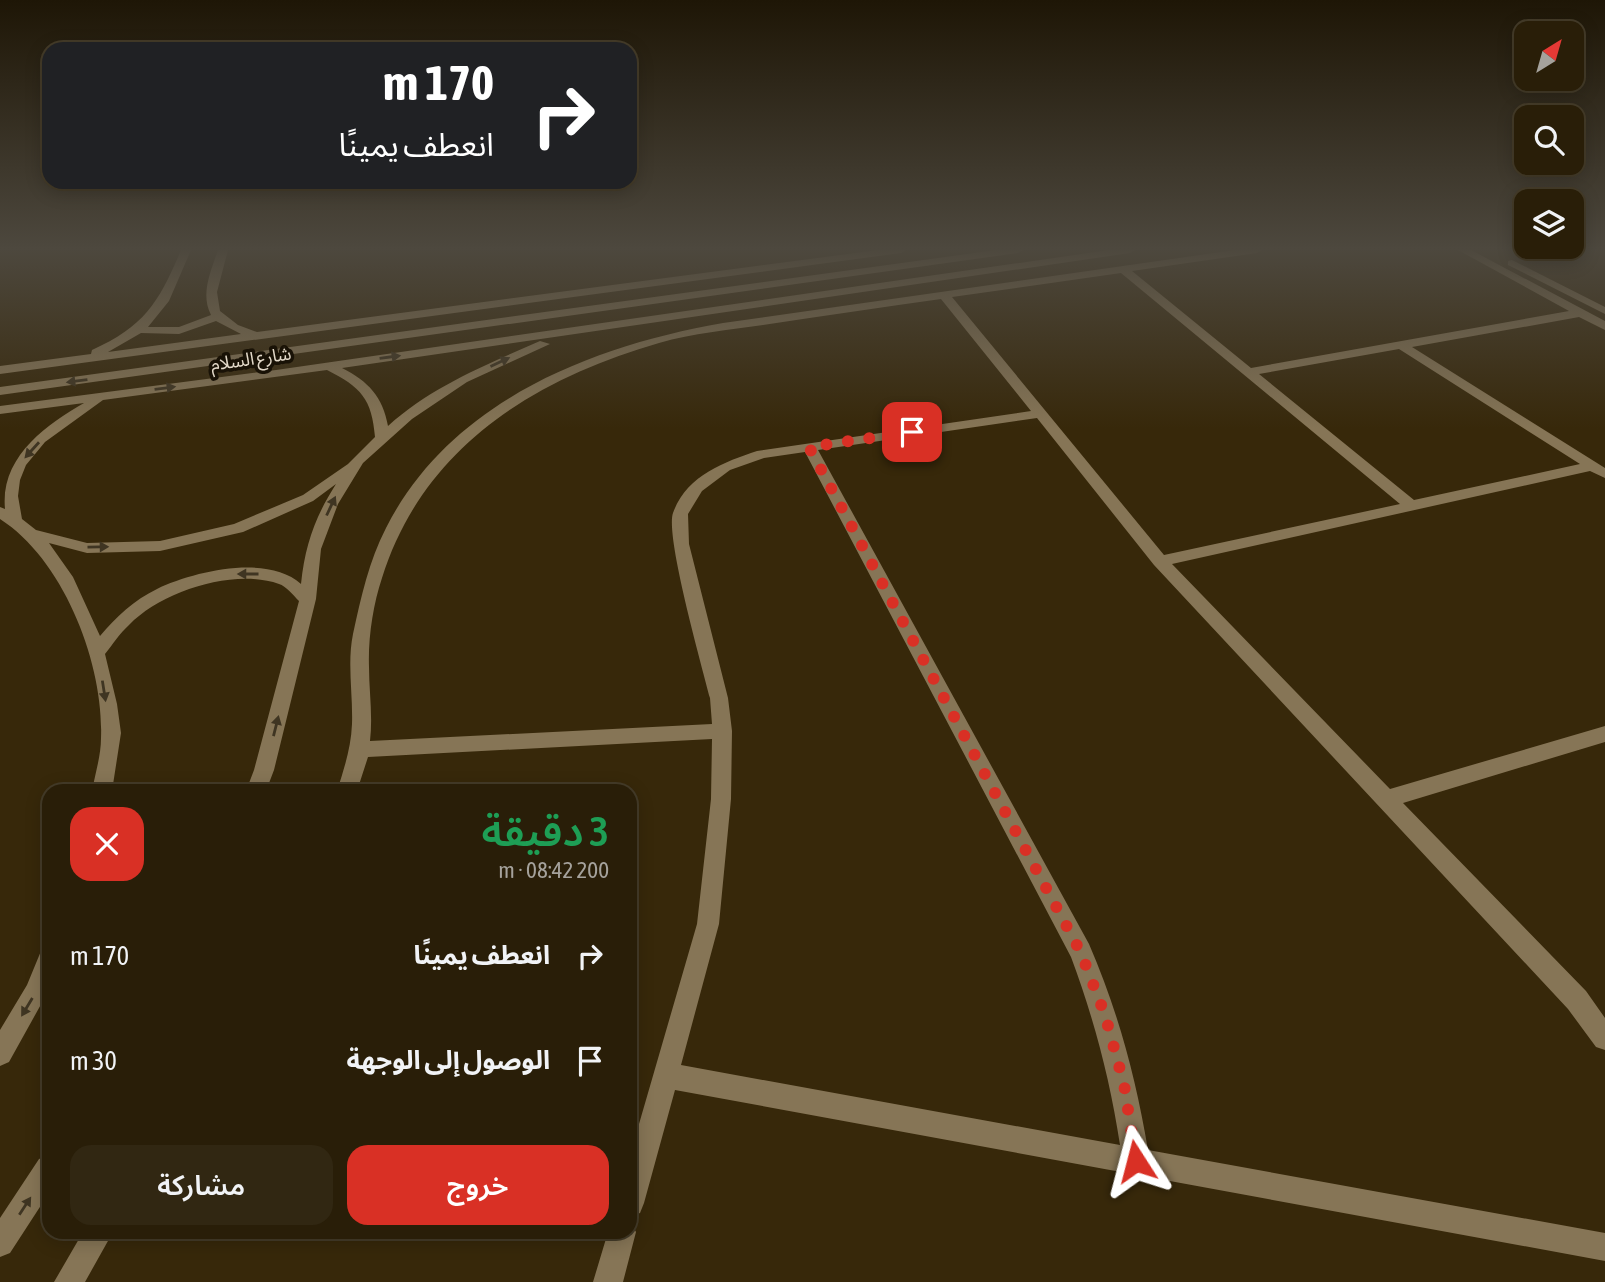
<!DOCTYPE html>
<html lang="ar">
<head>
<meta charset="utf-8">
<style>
	:root { --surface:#291e08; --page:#312712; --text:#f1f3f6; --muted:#a5a29c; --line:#453c29; --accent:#d93025 }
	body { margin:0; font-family:"Asap Condensed","Noto Sans Arabic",sans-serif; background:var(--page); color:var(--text); direction:rtl; height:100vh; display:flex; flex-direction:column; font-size:26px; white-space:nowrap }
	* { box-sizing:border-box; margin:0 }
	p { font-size:23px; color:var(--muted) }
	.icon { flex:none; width:38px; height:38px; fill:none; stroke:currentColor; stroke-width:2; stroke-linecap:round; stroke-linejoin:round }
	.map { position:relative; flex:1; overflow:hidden; direction:ltr }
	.panel { position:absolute; left:42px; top:784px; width:595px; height:455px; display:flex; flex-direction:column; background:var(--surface); border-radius:21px; box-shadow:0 4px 18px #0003,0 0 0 2px var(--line); direction:rtl }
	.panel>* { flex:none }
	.top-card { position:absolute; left:42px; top:42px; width:595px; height:147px; border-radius:21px; box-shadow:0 4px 18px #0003,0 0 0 2px var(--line); direction:rtl; background:#202124; color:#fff; overflow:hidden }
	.needle { width:46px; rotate:37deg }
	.controls { position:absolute; left:1514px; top:21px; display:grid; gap:14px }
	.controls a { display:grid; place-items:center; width:70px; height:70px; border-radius:14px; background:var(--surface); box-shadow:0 4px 18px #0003,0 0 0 2px var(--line); font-size:35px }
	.pin { position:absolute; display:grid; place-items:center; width:60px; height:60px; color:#fff; margin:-30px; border-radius:14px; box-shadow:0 4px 10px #0006 }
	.me { position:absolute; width:77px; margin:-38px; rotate:351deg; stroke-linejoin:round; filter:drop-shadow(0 0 5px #0008) }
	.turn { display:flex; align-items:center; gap:24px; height:147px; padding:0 28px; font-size:32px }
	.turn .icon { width:91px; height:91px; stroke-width:2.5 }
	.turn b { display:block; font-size:49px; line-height:60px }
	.round { display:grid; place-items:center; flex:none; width:74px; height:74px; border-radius:21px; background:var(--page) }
	.overview { display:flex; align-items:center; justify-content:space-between; height:119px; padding:0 28px }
	h1 { font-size:42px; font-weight:600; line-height:52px; color:#1e9e55 }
	.cta { display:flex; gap:14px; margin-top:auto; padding:14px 28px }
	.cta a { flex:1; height:80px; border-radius:21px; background:var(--accent); color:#fff; font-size:28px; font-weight:600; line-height:80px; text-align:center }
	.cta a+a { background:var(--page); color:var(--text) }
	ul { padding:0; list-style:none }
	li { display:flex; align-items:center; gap:21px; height:105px; padding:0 28px }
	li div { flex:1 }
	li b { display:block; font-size:26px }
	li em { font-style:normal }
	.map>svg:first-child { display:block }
</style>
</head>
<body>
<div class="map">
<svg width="1605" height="1282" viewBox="0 0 1605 1282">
	<rect width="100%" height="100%" fill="#37280a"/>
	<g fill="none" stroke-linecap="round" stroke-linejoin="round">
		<path fill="#867556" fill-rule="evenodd" d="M181 250H191L169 301 148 327H179L211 315C200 294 211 271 218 250H228L217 292 220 311 238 325 257 332 878 250H906L901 253 0 374V366L91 354 92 350C145 326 159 302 181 250ZM216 321 241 334 108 352 141 333 179 334Z
			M996 250H1023L1018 253 0 395V387Z
			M1109 250H1135L1130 253 342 368C368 381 383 397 388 426 432 386 486 365 540 341L550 344 467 382 412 419 363 463 338 504 321 549 316 599 274 770 266 791H246L254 770 299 601C293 595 286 586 279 584 234 568 162 591 129 625 120 633 113 644 105 654L117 704 121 733 112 791H92C95 774 101 756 101 738 104 664 64 560 0 519V507L5 509C0 457 46 425 84 403L0 414V406L276 370ZM327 370C361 387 372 399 375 437L348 464 303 495 234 524 160 541 87 543 36 530 22 519 18 496 20 480 26 465 45 442 103 400ZM336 484C315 517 305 545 301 584 268 554 195 571 157 589 134 600 116 617 100 636L73 577 49 543 87 553 160 551 243 532 313 501Z
			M1235 250H1262L1257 253 1132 271 1251 368 1569 311 1458 250H1471L1605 321V330L1579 317 1412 347 1605 468V478L1590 471 1172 564 1390 789 1605 726V742L1403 803 1586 991 1605 1018V1050L1596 1047 1568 1009 1154 565 1037 418 818 450 1089 944C1118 1011 1136 1078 1148 1150L1605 1233V1261L675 1090 644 1203 640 1213 630 1217V1155L697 924 711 799 712 739 368 757 357 791H337C344 769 351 748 352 724 353 694 347 663 353 634 361 597 369 561 386 528 450 401 592 346 723 323ZM1121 273 1400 504 1164 555 952 297ZM941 299 1031 411 757 451C724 462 686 476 673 513 665 536 702 666 710 698L712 724 370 741C373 716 369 691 369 667 368 638 373 605 382 578 423 447 534 379 659 343 693 333 729 330 763 325 823 316 882 307 941 299ZM1399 349 1580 464 1414 500 1259 374ZM805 452 1071 957C1094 1019 1110 1079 1120 1145L681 1065 719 924 731 799 732 731 728 698 689 544 688 514 702 491 730 470 764 458Z
			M1512 260 1605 307V314L1508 265V261Z
			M49 948V990L9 1062 0 1066V1030L27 985 41 951Z
			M49 1155V1193L10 1253 0 1257V1218L39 1159Z
			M630 1221 636 1232 623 1282H593L608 1232H630Z
			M83 1232H113L85 1282H54Z"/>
	</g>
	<defs><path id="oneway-solid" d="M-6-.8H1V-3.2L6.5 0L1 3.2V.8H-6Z" transform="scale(1.75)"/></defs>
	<g fill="#3f3522">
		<use href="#oneway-solid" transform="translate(390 357) rotate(-8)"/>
		<use href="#oneway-solid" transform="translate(500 362) rotate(-25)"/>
		<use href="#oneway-solid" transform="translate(77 381) rotate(173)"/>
		<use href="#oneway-solid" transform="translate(165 388) rotate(-7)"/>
		<use href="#oneway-solid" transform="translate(32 450) rotate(132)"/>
		<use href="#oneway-solid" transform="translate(331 506) rotate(-65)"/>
		<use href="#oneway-solid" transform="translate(98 547) rotate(-1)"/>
		<use href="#oneway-solid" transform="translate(248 574) rotate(-180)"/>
		<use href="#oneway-solid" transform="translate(104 691) rotate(81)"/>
		<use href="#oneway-solid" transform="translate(276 726) rotate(-76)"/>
		<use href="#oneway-solid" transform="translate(27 1007) rotate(121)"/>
		<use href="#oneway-solid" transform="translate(25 1206) rotate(-57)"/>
	</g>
	<linearGradient id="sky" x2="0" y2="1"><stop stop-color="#1e1606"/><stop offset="0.58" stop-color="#4d483e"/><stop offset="1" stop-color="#4d483e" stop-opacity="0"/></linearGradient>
	<rect width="1605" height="429" fill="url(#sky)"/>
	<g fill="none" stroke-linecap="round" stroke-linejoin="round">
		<path stroke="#d93025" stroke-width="12" stroke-dasharray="0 21.6" d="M912 432 809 447 1081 953 1105 1015 1124 1084 1136 1161"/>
	</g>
	<g text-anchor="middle" stroke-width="7" stroke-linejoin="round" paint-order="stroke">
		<g font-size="18" fill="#e3d9c9" stroke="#191206">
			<text transform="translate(251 359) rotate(-8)" y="6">شارع السلام</text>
		</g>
	</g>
</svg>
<div class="controls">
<a><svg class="needle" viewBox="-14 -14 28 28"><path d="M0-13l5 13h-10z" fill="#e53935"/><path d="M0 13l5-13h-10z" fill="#a5a29c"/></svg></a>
<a><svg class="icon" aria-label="search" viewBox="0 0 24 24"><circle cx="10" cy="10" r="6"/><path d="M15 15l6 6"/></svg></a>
<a><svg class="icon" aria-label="layers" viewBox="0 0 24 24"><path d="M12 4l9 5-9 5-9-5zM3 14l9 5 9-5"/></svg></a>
</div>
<div class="pin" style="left:912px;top:432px;background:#d93025"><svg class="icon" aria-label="arrive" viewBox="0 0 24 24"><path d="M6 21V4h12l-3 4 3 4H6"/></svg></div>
<svg class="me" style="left:1136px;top:1161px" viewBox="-20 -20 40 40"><path d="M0-17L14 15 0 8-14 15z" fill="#d93025" stroke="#fff" stroke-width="4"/></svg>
<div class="top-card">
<div class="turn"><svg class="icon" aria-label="right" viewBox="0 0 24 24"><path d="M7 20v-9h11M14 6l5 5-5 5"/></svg><div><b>170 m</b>انعطف يمينًا</div></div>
</div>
<section class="panel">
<div class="overview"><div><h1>3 دقيقة</h1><p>200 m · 08:42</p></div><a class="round" style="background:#d93025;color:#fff"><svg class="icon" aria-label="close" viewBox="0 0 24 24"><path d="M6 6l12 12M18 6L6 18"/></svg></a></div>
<ul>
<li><svg class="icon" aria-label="right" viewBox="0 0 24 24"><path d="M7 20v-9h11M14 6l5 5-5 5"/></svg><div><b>انعطف يمينًا</b></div><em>170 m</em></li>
<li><svg class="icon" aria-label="arrive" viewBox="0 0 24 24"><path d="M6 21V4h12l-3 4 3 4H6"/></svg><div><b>الوصول إلى الوجهة</b></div><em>30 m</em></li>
</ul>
<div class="cta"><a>خروج</a><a>مشاركة</a></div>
</section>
</div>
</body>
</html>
